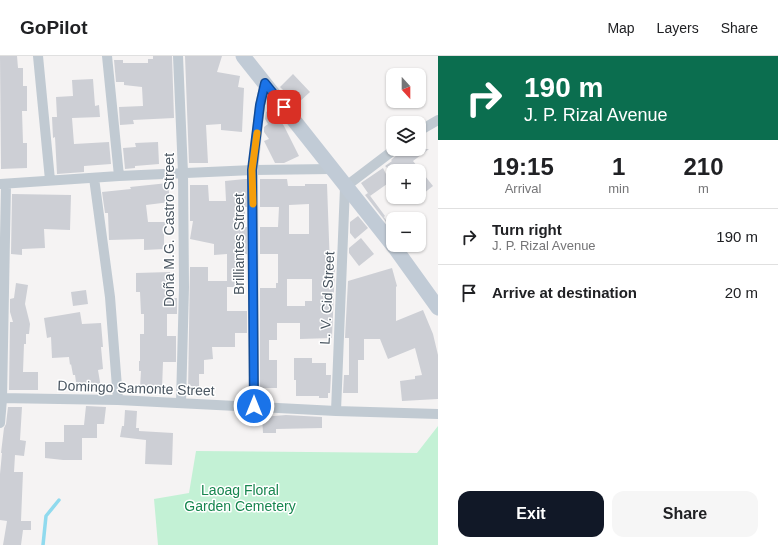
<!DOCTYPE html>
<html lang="en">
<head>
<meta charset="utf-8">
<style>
	:root { --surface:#fff; --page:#f6f6f6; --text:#202124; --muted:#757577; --line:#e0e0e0; --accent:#111827 }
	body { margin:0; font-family:Arial,sans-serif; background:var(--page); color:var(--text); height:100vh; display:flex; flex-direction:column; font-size:15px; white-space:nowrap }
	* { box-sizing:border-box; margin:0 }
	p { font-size:13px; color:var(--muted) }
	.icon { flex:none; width:22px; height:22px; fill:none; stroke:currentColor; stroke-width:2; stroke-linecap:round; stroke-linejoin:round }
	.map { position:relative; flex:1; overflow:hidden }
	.side { display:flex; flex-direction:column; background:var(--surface); width:340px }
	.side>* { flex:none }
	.guide { background:#0b6e4f; color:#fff; overflow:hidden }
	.needle { width:26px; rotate:159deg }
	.controls { position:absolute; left:386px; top:12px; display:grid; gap:8px }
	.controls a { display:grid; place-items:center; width:40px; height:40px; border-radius:8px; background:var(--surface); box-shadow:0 1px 3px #0004; font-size:20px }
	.pin { position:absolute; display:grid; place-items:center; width:34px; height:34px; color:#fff; margin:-17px; border-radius:8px; box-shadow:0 2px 6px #0006 }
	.me { position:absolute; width:44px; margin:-22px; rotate:0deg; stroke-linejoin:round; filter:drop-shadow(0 0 3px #0008) }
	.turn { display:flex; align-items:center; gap:14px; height:84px; padding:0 20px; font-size:18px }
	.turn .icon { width:52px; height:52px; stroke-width:2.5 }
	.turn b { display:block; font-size:28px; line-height:34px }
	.eta { display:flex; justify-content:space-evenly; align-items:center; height:68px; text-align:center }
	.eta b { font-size:24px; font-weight:700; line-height:28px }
	.primary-button { display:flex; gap:8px; margin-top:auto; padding:8px 20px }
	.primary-button a { flex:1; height:46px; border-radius:12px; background:var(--accent); color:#fff; font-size:16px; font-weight:700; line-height:46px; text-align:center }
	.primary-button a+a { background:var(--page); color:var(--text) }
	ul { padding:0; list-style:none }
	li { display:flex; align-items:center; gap:12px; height:56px; padding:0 20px; border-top:1px solid var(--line) }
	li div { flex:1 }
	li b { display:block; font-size:15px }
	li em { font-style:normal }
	header { display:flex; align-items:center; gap:24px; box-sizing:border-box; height:56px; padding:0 20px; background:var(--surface); border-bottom:1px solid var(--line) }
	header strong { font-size:19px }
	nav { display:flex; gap:22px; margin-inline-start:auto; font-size:14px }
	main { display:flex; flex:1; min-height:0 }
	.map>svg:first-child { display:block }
</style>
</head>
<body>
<header>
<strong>GoPilot</strong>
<nav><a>Map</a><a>Layers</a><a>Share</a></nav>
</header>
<main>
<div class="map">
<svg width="438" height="489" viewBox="0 0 438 489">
	<rect width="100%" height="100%" fill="#f5f3f3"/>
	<path fill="#c3f1d5" d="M438 370V489H158L154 443 189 437 196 395 417 397Z"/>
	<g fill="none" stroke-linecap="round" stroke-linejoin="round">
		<path stroke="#90daee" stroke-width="3.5" d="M43 489 46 460 59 444"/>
	</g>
	<path fill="#cdcfd5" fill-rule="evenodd" d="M0 0H17L18 12H23V30H27V55H22L23 87H27V112L1 113Z
		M153 0H172L174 62 133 64 134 68 120 69 119 51 143 50 142 31 124 29V26H116L114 4H123V7H148V3H153Z
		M185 0H222L217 16 240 20 238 31 244 32 242 76 221 74V68L206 69 208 107H189Z
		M293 18 310 36 297 48 280 31Z
		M93 23 95 50 99 49 100 61 72 62 74 88 109 86 111 108 84 110V116L57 118 55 81 53 82 52 61H57L56 41 73 40 72 24Z
		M272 52 284 70 299 100 284 107H275L264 85 269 83 264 76V71L268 68 265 63 266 56Z
		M158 86 159 108 135 110V112L125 113 123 92 136 91 135 87Z
		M404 93H429L413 105 433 130 419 141V115H391L385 110 392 105 391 104Z
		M383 112 389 124 387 126V128L370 140 361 127Z
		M245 123H247V151H245V171H247V198H242V231H227V198L214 199V188L190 183 193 165H190V129H208L209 145H226L225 125Z
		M260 123H287L288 130H305V128H327L330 211H335L332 282 300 283V267H277V284H269V304H277V332H260V232H276V227H278V198H260V171H278L279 151H260ZM309 148V178H289V149ZM287 223H312V245H305V250H287Z
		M168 127 170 146 146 149 148 166H166V178H164V193L144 194V183L109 184 108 157H105L102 136 131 133 130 131Z
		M368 137 385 160 384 161 393 175 365 139Z
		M12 138 71 139 70 174 44 173 45 192 22 193V199L11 198Z
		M358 160 368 172 355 183 350 177V166Z
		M361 182 374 198 359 210 349 197V192Z
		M190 211H208V225H227V255H247V277H235V291H212L213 303 204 304V318H199V337H188Z
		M392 212 397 230 396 231V265L423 254 433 278 438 299V343L402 345 400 325 415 323V320L422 319 415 292 388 303 380 283H364V304H358V337H343L344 319H349V282H345L348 225Z
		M170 216V242H177V258H167V280H176V306H163L162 333 140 332 141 315H139V305H140V278H144V258H141L140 236H136V217Z
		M16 227 28 229 25 248 30 268 29 278H26V288H24L23 316H38V334H9L10 266H13L10 256V243L14 242Z
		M86 234 88 248 73 250 71 236Z
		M80 256 82 268 101 267 103 291H101L103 313 98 314 101 332 87 335 88 332 77 333 75 319H73L71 308 70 309 69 301 52 302 51 281 47 282 44 262Z
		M294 302H312V307H326V319H331L330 337H328V342H319V340H296V324H294Z
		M86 350 106 351 104 368H97V382H82V404H63L45 402V386H64V369H84Z
		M8 351H22L20 384 26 385 24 400 15 399 14 416H23L21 465H31V474H23L21 489H3L7 465 0 464V418L2 397H1L4 372 6 368Z
		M125 354 137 355 136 372H139V375L173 377 172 409 145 408 146 384 120 381 122 370H124Z
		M286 359 322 361V372L276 373V377H263L262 361Z"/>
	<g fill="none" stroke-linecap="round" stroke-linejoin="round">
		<path stroke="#c1cad2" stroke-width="10" d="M38 0 50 124
			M107 0 119 120
			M178 0 183 117 184 231 181 347
			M419 75 438 64
			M94 122 110 241 118 344
			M0 128 119 120 253 114 332 113
			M0 342 118 344 336 355 438 358
			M254 350 253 114 260 49 265 27
			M336 355 345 131 395 93
			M0 367 2 343 6 128"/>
		<path stroke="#c1cbd6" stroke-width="15" d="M243 0 395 192 438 252"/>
	</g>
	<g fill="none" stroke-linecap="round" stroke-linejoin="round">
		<g stroke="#114b97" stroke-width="10">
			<path id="route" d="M254 350 252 114 260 49 265 27 284 51"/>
		</g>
		<use href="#route" stroke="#1a73e8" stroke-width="7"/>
		<path stroke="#f59e0b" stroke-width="7" d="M253 148 252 114 257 77"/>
	</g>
	<g text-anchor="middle" stroke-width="3" stroke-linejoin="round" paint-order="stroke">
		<g font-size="14" fill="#4a5661" stroke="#fff">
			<text transform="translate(169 174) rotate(-90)" y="5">Doña M.G. Castro Street</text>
			<text transform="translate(239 188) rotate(-90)" y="5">Brilliantes Street</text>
			<text transform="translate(327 242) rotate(-87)" y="5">L. V. Cid Street</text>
			<text transform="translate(136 332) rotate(2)" y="5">Domingo Samonte Street</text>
		</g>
		<g font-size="14" fill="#17864f" stroke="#fff">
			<text x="240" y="439">Laoag Floral<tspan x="240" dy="16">Garden Cemetery</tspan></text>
		</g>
	</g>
</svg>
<div class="controls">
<a><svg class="needle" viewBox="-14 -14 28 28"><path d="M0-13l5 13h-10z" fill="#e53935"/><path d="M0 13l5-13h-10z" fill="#757577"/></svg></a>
<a><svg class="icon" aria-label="layers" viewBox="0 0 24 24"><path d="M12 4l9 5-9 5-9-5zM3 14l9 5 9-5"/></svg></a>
<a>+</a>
<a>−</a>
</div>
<div class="pin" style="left:284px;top:51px;background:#d93025"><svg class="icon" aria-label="arrive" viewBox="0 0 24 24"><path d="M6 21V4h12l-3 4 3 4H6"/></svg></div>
<svg class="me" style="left:254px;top:350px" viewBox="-20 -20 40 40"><circle r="17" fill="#1a73e8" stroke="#fff" stroke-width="3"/><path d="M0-11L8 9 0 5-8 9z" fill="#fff"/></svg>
</div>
<section class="side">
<div class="guide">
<div class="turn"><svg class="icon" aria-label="right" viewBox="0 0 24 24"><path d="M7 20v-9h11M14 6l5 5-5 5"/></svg><div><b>190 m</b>J. P. Rizal Avenue</div></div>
</div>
<div class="eta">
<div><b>19:15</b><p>Arrival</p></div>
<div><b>1</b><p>min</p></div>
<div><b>210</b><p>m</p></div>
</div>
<ul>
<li><svg class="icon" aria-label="right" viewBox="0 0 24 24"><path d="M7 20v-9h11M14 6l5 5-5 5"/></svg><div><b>Turn right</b><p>J. P. Rizal Avenue</p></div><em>190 m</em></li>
<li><svg class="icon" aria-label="arrive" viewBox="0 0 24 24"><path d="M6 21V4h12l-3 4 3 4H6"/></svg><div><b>Arrive at destination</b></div><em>20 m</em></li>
</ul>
<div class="primary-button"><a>Exit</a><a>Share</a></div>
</section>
</main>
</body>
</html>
